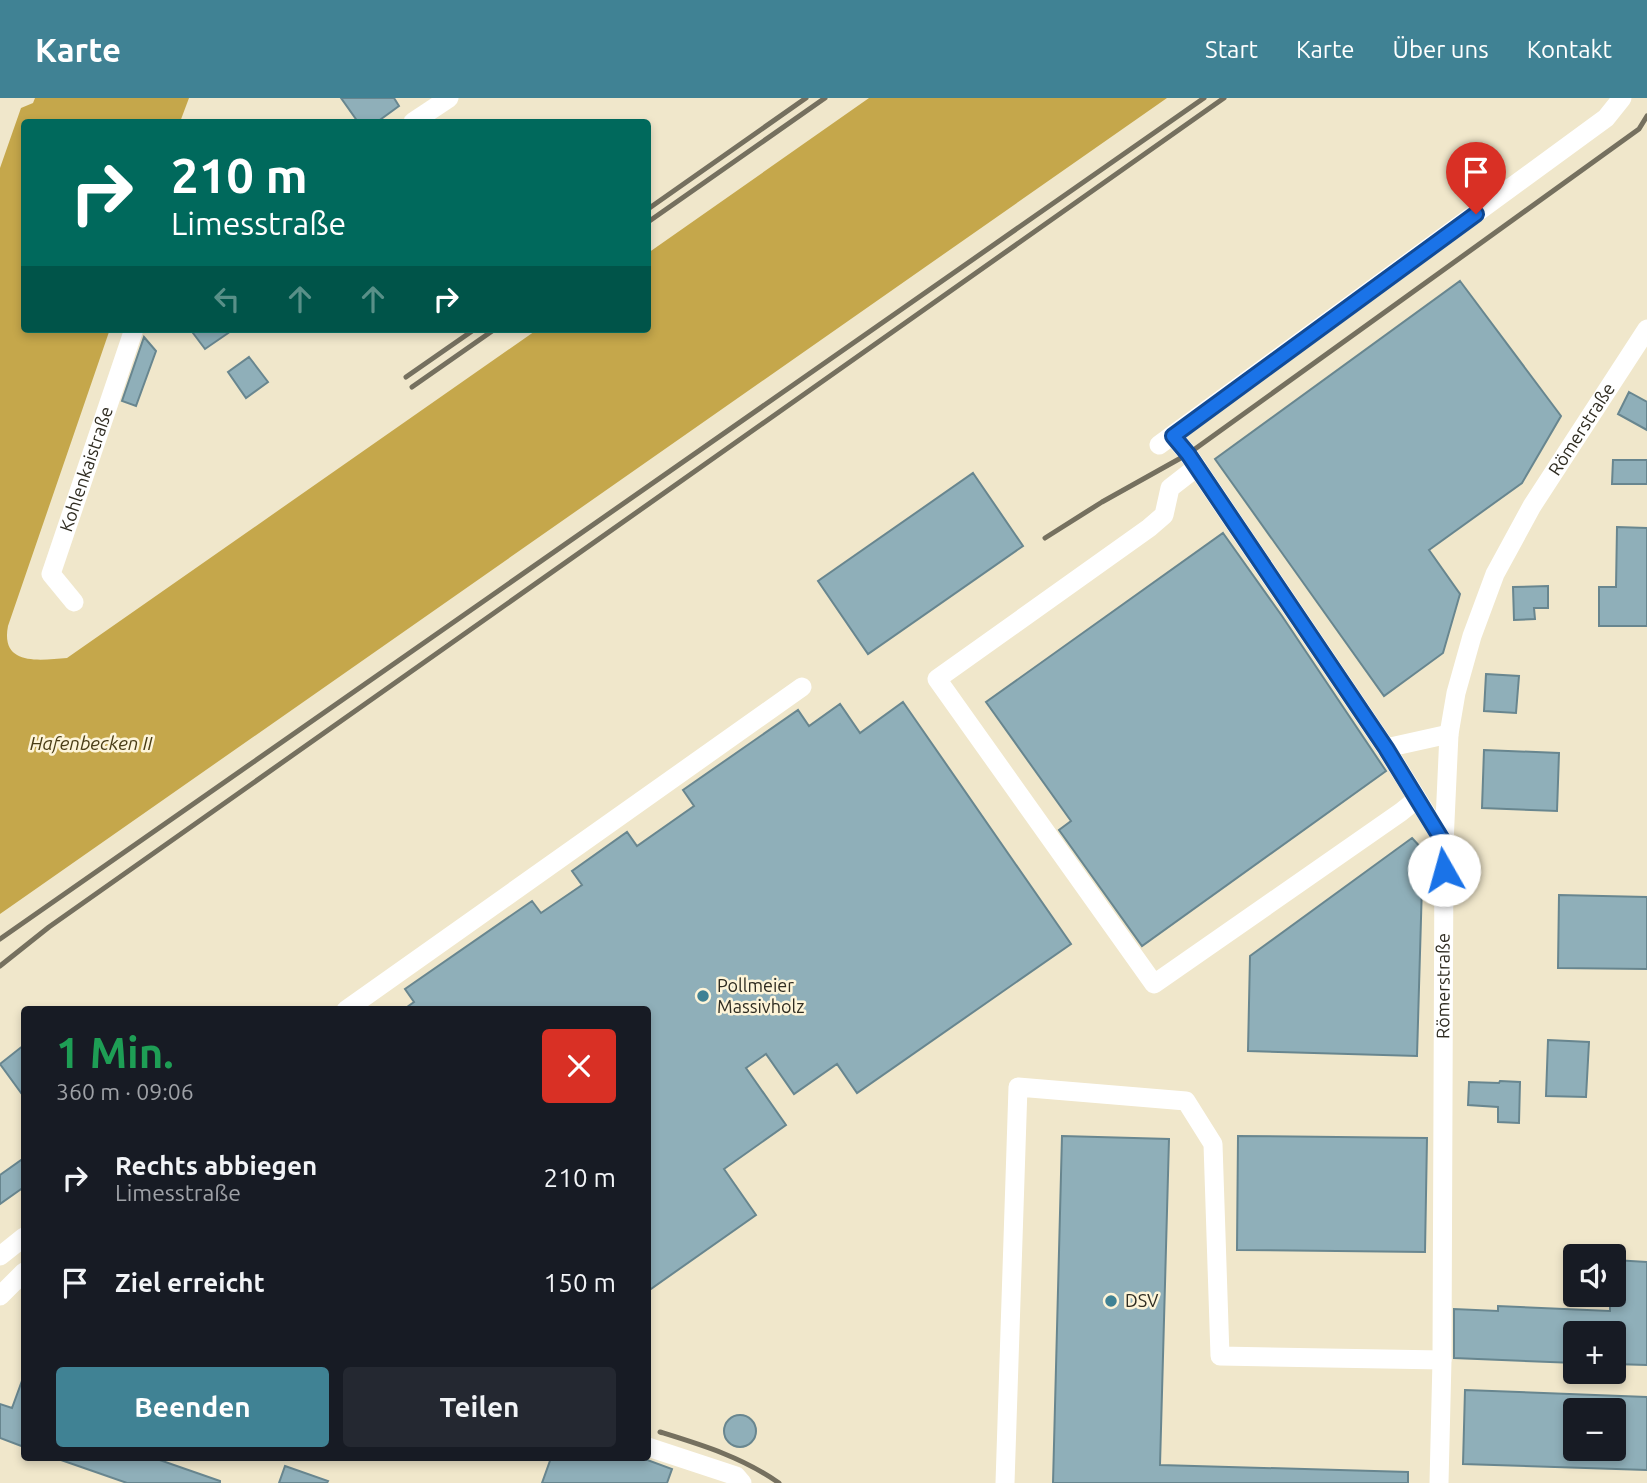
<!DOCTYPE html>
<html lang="de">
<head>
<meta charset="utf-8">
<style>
	:root { --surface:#171b24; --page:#242831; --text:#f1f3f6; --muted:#9ea1a6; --accent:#408294 }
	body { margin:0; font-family:Ubuntu,sans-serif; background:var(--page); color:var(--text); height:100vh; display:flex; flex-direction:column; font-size:26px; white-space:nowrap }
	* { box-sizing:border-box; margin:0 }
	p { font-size:23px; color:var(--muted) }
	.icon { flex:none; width:38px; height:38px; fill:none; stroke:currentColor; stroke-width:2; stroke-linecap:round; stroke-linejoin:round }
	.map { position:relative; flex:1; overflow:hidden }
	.panel { position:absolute; left:21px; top:908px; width:630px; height:455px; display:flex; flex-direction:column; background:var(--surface); border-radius:7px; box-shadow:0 4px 10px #0003 }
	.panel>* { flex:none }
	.top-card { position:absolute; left:21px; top:21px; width:630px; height:214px; border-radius:7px; box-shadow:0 4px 10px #0003; background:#00695c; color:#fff; overflow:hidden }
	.fabs { position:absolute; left:1563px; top:1146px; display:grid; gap:14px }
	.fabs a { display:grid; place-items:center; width:63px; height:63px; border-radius:7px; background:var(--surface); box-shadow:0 4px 10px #0003; font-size:35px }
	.pin { position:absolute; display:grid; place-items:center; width:60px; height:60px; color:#fff; margin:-72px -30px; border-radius:50% 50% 50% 0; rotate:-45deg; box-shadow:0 0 7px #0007 }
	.pin .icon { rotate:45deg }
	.me { position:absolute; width:77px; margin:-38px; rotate:353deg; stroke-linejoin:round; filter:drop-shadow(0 0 5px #0008) }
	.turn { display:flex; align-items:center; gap:24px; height:147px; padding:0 35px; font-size:32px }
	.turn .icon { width:91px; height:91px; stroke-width:2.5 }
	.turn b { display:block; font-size:49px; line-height:60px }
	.lanes { display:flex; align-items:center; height:66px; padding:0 35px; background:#0003; justify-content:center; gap:35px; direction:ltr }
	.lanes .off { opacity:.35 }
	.round { display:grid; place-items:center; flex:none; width:74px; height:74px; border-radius:7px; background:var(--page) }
	.headline { display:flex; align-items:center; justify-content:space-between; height:119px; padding:0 35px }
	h1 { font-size:42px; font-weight:700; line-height:52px; color:#1e9e55 }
	.cta { display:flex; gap:14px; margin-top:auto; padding:14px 35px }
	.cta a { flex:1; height:80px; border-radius:7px; background:var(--accent); color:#fff; font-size:28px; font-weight:700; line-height:80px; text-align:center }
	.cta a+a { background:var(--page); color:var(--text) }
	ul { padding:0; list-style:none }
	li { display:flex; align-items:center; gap:21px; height:105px; padding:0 35px }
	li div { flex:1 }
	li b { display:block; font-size:26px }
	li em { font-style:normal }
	header { display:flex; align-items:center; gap:42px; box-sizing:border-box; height:98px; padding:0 35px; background:var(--accent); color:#fff }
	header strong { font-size:33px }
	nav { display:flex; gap:38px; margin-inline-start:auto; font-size:24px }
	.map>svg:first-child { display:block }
</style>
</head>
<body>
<header>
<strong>Karte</strong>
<nav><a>Start</a><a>Karte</a><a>Über uns</a><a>Kontakt</a></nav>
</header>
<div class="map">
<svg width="1647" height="1385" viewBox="0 0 1647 1385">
	<rect width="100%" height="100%" fill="#f0e7cb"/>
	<path fill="#c5a74b" d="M35 0H189L180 24H24V231H110L8 528C0 569 41 562 67 560L538 231H648V155L869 0H1167L0 816V70L21 10 33 5Z"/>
	<path fill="#8fafb9" stroke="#68868f" stroke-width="2" fill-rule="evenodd" d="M341 0H394L399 8 377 24H358Z
		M1460 183 1561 318 1522 385 1429 452 1460 496 1443 555 1384 598 1215 361Z
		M190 231H234L205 251Z
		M144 239 156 253 136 308 122 303Z
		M249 259 268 284 246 300 228 274Z
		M1629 294 1647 304V332L1618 316Z
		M1613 362H1647V386H1612Z
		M973 375 1023 448 868 556 818 483Z
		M1617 429 1647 430V528H1599V489H1616Z
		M1223 435 1282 518 1386 673 1142 848 1059 732 1071 723 986 604Z
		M1548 488V510H1534L1535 521 1514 522 1513 489Z
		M1486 576 1519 578 1516 615 1484 613Z
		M903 604 1071 846 857 995 837 966 794 996 766 956 746 970 786 1027 724 1071 756 1117 648 1193V912H403L414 904 405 891 532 803 541 815 582 787 572 773 627 734 637 748 694 708 683 692 798 612 809 628 840 606 860 635Z
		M1484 652 1559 655 1557 713 1482 710Z
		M1412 740 1423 752 1417 958 1248 953 1250 858Z
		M1559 797 1647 799V871L1558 870Z
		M1548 942 1589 944 1586 999 1546 998Z
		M24 947V999L0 966Z
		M1500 983 1520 984 1519 1025 1498 1024V1009L1468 1007 1469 984 1499 985Z
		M1062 1038 1169 1041 1160 1367 1408 1374V1385H1053Z
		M1238 1038 1427 1040 1425 1154 1237 1152Z
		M24 1060V1089L0 1106V1077Z
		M1614 1162 1647 1164V1267L1614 1266V1236H1575V1265L1454 1260V1211L1498 1213V1208L1610 1213V1197H1614Z
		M23 1280H24V1349L0 1340V1306L12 1310Z
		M1465 1292 1647 1299V1372L1463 1366ZM1575 1312H1614V1351H1575Z
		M724 1333a16 16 0 1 1 32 0a16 16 0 1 1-32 0Z
		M61 1360H154L220 1383V1385H127L61 1362Z
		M551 1360H642L672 1371 667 1385H542Z
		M285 1368 328 1383 327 1385H279Z"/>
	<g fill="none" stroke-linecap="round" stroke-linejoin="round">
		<g stroke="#fff" stroke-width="19">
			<path d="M413 24 449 0"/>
			<path d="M1173 338 1188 356 1386 650 1444 744"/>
			<path d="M1159 347 1606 20 1622 0"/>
			<path d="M1197 369 1170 390 1164 417 1149 430 937 581 1154 886 1401 714 1417 701"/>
			<path id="s1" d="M74 504 51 476 134 231"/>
			<path d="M1386 650 1449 636"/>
			<path d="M346 912 802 589"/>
			<path d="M0 1158 24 1139"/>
			<path d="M0 1198 24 1174"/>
			<path d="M648 1349 736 1378 742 1385"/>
			<path d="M1005 1385 1018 989 1186 1003 1213 1046 1220 1258 1442 1262"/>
			<path id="s2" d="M1439 1385 1442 1262 1444 745 1449 636 1456 595 1472 538 1495 476 1532 408 1647 231"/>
		</g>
		<path stroke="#75705f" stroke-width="5" d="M648 111 806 0
			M648 124 825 0
			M406 279 475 231
			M412 289 495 231
			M1045 440 1102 404 1188 356 1639 31 1647 18
			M0 841 1204 0
			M0 868 49 829 1224 0
			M660 1334C702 1347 742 1359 779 1385"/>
	</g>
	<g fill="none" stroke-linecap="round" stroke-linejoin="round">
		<g stroke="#114b97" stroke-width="18">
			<path id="route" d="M1444 772V745L1386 650 1188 356 1173 338 1476 116"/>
		</g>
		<use href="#route" stroke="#1a73e8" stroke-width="12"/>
	</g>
	<g fill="#408294" stroke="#fdf4d8" stroke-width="2.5">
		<circle cx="703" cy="898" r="7"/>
		<circle cx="1111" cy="1203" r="7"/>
	</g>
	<g text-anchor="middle" stroke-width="5" stroke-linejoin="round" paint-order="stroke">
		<g font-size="18" fill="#2f2c21" stroke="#fdf4d8">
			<text dy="6" stroke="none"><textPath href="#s2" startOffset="1085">Römerstraße</textPath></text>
			<text dy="6" stroke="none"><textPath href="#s1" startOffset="147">Kohlenkaistraße</textPath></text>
			<text dy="6" stroke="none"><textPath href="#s2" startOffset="497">Römerstraße</textPath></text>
		</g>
		<g font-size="18" fill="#2f2c21" stroke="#fdf4d8" text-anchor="start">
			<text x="717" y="894">Pollmeier<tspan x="717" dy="21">Massivholz</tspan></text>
			<text x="1125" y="1209">DSV</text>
		</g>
		<g font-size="19" font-style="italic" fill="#4a3d16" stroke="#fdf4d8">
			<text x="91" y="652">Hafenbecken II</text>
		</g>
	</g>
</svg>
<div class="fabs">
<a><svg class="icon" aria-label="sound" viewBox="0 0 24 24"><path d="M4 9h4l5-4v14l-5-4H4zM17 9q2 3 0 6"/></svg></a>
<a>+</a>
<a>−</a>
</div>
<div class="pin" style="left:1476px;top:116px;background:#d93025"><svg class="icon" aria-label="arrive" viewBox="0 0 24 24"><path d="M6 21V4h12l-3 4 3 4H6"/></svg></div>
<svg class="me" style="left:1444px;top:772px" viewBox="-20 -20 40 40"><circle r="19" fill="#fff"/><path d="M0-13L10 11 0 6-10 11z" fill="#1a73e8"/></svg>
<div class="top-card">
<div class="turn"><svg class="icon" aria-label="right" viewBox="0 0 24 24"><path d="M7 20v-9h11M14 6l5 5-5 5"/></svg><div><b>210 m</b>Limesstraße</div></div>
<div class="lanes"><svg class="icon off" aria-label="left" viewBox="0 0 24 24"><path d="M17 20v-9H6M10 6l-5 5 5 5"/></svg><svg class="icon off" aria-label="ahead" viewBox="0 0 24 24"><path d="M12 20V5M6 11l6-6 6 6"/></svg><svg class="icon off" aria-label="ahead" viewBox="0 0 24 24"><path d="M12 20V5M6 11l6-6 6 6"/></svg><svg class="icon" aria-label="right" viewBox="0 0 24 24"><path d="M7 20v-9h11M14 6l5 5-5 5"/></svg></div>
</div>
<section class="panel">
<div class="headline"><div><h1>1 Min.</h1><p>360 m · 09:06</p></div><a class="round" style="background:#d93025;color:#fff"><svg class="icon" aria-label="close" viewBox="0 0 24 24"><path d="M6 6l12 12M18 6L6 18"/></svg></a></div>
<ul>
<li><svg class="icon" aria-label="right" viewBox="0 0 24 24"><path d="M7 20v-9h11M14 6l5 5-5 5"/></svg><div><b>Rechts abbiegen</b><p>Limesstraße</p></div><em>210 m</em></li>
<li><svg class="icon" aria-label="arrive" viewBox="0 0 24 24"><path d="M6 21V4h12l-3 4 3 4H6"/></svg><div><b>Ziel erreicht</b></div><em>150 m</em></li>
</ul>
<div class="cta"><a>Beenden</a><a>Teilen</a></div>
</section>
</div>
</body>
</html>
